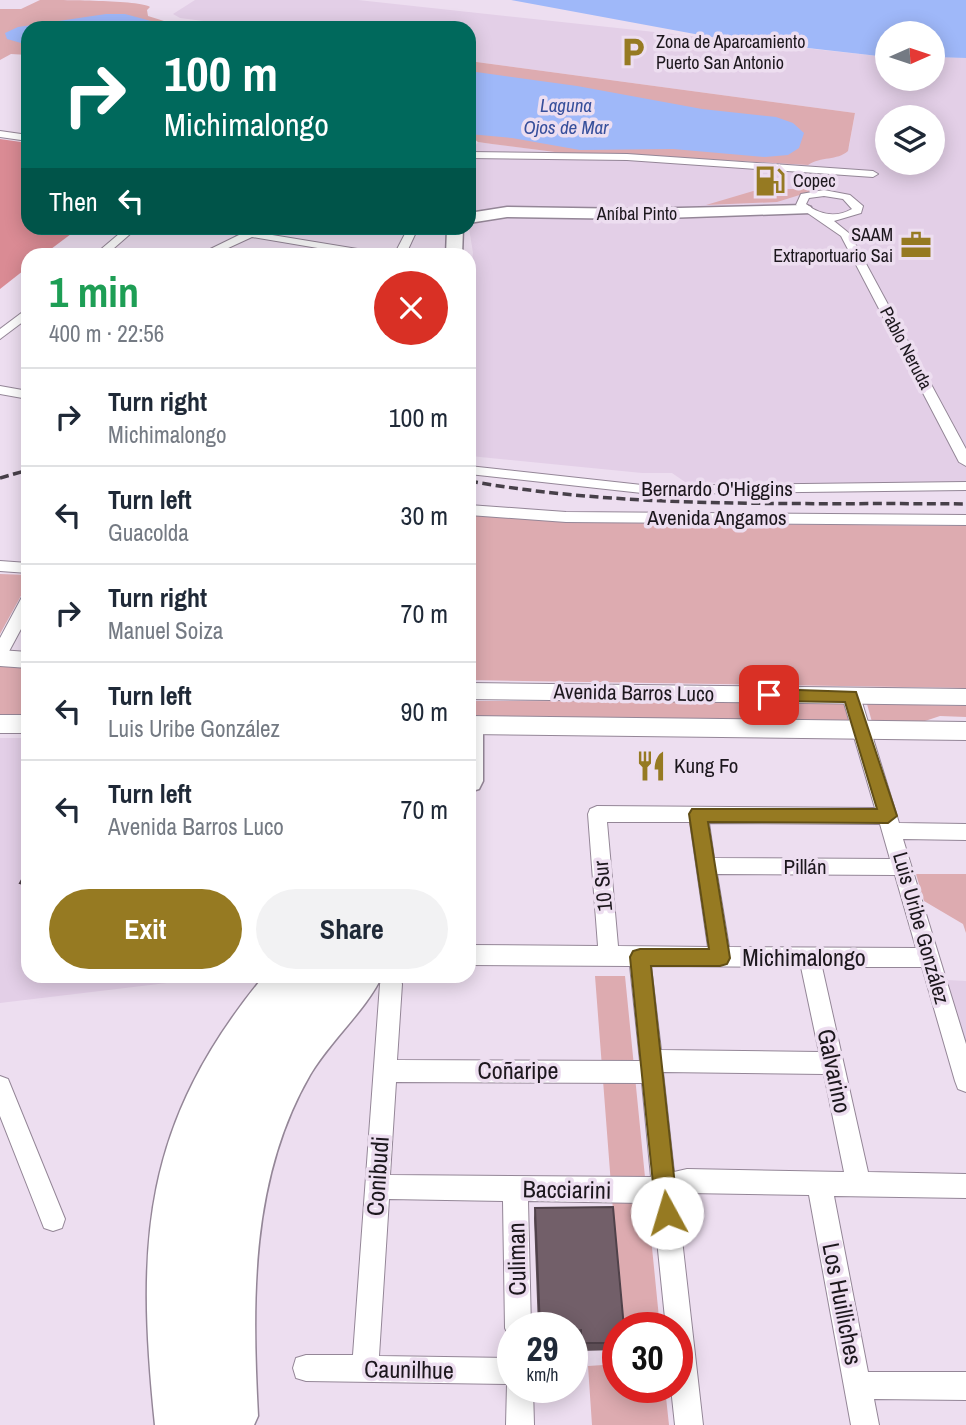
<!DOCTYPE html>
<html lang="en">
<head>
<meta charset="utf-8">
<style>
	:root { --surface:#fff; --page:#f2f2f3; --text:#1f2937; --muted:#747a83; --line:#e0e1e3; --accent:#967a22 }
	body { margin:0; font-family:"Archivo Narrow",sans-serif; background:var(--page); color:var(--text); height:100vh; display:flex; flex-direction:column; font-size:26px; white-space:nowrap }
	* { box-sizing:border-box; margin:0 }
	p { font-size:23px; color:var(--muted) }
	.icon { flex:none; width:38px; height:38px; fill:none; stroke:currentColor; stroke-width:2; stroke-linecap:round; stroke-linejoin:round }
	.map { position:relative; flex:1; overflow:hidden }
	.side { position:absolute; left:21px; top:248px; width:455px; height:735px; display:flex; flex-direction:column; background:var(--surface); border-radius:21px; box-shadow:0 4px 18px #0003 }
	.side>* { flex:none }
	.banner { position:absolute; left:21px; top:21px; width:455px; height:214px; border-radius:21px; box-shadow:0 4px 18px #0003; background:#00695c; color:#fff; overflow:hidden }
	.needle { width:46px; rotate:87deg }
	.buttons { position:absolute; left:875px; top:21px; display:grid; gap:14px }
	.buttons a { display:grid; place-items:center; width:70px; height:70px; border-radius:50%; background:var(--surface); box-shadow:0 4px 18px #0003; font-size:35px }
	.speed { position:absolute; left:497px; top:1312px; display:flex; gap:14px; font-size:35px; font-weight:700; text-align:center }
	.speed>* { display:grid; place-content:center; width:91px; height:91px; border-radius:50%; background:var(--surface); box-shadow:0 4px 18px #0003; line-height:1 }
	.speed small { font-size:18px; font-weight:400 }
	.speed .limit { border:10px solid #d22; background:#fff; color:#111 }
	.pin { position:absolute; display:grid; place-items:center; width:60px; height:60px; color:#fff; margin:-30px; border-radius:14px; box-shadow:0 4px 10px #0006 }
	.me { position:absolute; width:77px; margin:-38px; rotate:354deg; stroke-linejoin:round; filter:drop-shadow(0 0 5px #0008) }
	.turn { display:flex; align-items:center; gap:24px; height:147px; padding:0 28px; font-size:32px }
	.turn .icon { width:91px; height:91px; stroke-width:2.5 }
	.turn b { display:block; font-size:49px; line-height:60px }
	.then { display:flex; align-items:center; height:66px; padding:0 28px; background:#0003; gap:14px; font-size:26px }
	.round { display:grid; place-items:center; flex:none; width:74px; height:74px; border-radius:37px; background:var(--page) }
	.summary { display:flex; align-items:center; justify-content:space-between; height:119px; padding:0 28px }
	h1 { font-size:42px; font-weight:800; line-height:52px; color:#1e9e55 }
	.button { display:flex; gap:14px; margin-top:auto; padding:14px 28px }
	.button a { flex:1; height:80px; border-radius:42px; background:var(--accent); color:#fff; font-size:28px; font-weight:800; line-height:80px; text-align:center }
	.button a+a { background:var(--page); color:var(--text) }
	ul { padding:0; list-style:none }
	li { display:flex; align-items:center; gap:21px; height:98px; padding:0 28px; border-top:2px solid var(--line) }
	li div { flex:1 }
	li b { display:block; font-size:26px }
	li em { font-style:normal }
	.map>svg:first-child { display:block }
</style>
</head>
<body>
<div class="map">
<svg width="966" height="1425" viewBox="0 0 966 1425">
	<rect width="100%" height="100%" fill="#eddef0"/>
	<path fill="#e3cfe7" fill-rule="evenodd" d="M195 0H358L887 57V79H933V57L966 58V488L685 482 672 473H642L470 456 469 282 473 253 469 228V154L478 142 564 153 635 151 668 158 760 164 830 158 849 147 855 113 469 61V28H258L180 18 173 14ZM887 117H933V163H887Z
		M0 738H28V976L217 977 0 1003Z
		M946 980 966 981V1048Z"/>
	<path fill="#ddabb0" d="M40 0C58 0 141 0 150 7L147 10 148 16 164 21 214 28H28V55L11 54 0 60V9H21Z
		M469 61 855 113 848 151C837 161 821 156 808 165L653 156 578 155 492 144 478 142 469 135Z
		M760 189H819L777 202 706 205Z
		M474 515 618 523 966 526V688L469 680V518Z
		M0 574 28 575V583L0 634Z
		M0 665 28 667V718H0Z
		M469 701 844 702 850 723 469 718Z
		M867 704 966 706V717L940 716 922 722H872Z
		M916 874H966V933L963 924 924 901Z
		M595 976H625L660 1328H622Z
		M618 1364V1388H665L669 1425H592L588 1366Z"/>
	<path fill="#da8b94" d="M0 139 28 143V228H79L43 255 28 256V267L0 289Z"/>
	<path fill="#9fb8f9" d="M511 0H966V58L933 57V33H887V57L711 37Z
		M106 14H125L177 28H28V45L7 39 5 33 18 27Z
		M469 71 577 86 702 109 776 117 793 123 804 133 799 148 788 155 765 157 673 149 580 150 512 138 469 134Z"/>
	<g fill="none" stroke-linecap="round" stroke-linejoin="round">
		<g stroke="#948697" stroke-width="2">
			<path id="minor" d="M0 131 28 135V141L0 137Z
				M469 152 627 154 873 171 878 174 873 177 627 160 469 158Z
				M824 190 850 195 863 206 861 213 834 221 850 234 966 449V466L959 462 841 236 796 205 801 194ZM824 196 843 199 852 209C836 218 820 215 806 204L809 198Z
				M126 228H137L105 256H93Z
				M208 228H230L394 255 408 228H418L405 256H365L252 237 211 256H196L239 235Z
				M28 308V318L0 339V329Z
				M0 386 28 391V399L0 394Z
				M469 466 651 486 966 482V490L651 494 469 474Z
				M469 505 566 512 966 515V525L566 522 469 515Z
				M0 561 28 563V573L0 571Z
				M28 596V616L6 657 0 659V638L22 597Z
				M851 690 860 696 899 823 966 824V840L903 839 966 1044V1092L958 1089 955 1081 922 967H822L868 1172 966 1174V1198L834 1196 868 1372H966V1400L874 1399 879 1425H851L809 1195 687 1193 677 1195 703 1425H675L671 1388H677V1328H666L653 1201 642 1203 528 1201 531 1328H513V1339L509 1337 505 1328 503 1201 389 1199 379 1356 513 1358V1388H533L534 1425H506L507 1384 306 1381 296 1378 293 1368 296 1358 306 1355H353L380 984 383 977H399L402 984 397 1060 640 1061 630 966 469 965V945L598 946 588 814 590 809 597 806 875 808 842 696ZM607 822H690L708 947 618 946ZM709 823 880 824 890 859 714 858ZM717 874 895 875 916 948 729 947ZM651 966 801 967 819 1052 661 1050ZM663 1072 824 1074 844 1172 687 1169 674 1172ZM396 1082 642 1083 651 1177 390 1175Z
				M0 1076 8 1079 65 1219 62 1228 53 1231 44 1228 0 1116Z"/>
		</g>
		<g stroke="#948697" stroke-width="2">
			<path id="major" d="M0 650 28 652V668L0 666Z
				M469 683 966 689V705L469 699Z
				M0 715H28V733H0Z
				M469 716 966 722V740L469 734Z"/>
		</g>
		<g stroke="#948697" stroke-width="3">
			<path id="highway" d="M806 205 811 207V213L636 219 507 217 469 223V213L507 207 636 209Z
				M447 228H463L462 256H446Z
				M470 715 479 718 483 725V781L479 789 469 792Z
				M264 976H382C367 1009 330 1041 310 1075 250 1179 252 1300 258 1416L254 1425H155C136 1242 142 1124 264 976Z"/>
		</g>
		<use href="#minor" fill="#fff" fill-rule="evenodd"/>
		<use href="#major" fill="#fff" fill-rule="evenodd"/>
		<use href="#highway" fill="#fff" fill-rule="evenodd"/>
		<path stroke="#474049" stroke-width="3.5" stroke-dasharray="9 4.5" stroke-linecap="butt" d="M0 478 28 470
			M469 481C632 510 800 502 966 504"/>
	</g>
	<path fill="#62525a" d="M28 869V894H26L20 883Z
		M535 1208 618 1328V1350L579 1351 578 1338H572V1328H538L534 1218Z"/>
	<path fill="#725f69" stroke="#50424a" stroke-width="2" d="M28 869V885L20 883Z
		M613 1207 624 1328H618V1343H581V1330L572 1331V1328H540L535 1208Z"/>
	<path fill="#967a22" stroke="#624f16" stroke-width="2" d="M769 689 856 692 897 816 888 823 708 822 730 958 727 964 720 966H651L678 1213 675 1221 667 1224 659 1221 656 1213 630 957 633 951 640 949H709L689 814 692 809H877L845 702 769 701 761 695Z"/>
	<defs>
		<g id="parking-bare" transform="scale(2.415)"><path d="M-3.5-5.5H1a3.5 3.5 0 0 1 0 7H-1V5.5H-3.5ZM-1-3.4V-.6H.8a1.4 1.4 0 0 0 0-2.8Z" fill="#967a22" stroke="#eddef0" stroke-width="2.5" paint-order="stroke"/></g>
		<g id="fuel-bare" transform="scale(2.415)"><path d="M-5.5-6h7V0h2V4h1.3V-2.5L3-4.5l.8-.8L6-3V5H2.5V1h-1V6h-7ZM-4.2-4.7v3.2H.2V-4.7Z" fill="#967a22" stroke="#eddef0" stroke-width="2.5" paint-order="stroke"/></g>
		<g id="office-bare" transform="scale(2.415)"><path d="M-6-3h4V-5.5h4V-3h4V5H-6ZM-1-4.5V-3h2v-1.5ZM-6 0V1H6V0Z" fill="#967a22" stroke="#eddef0" stroke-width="2.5" paint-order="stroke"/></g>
		<g id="restaurant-bare" transform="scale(2.415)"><path d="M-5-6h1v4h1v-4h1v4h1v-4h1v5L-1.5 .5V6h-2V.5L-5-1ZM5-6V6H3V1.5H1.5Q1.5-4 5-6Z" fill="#967a22" stroke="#eddef0" stroke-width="2.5" paint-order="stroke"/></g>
	</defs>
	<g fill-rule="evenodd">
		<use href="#parking-bare" x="633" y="52"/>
		<use href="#fuel-bare" x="770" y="181"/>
		<use href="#office-bare" x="916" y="245"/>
		<use href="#restaurant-bare" x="651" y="766"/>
	</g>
	<g text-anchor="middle" stroke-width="7" stroke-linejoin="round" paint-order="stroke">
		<g font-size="18" fill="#1c171d" stroke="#eddef0" text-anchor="start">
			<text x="656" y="48">Zona de Aparcamiento<tspan x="656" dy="21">Puerto San Antonio</tspan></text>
			<text x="793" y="187">Copec</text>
			<text x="893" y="241" text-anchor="end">SAAM<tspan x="893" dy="21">Extraportuario Sai</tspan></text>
		</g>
		<g font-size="18" fill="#1c171d" stroke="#eddef0">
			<text x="637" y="220">Aníbal Pinto</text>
			<text transform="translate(906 348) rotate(62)" y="6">Pablo Neruda</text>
		</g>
		<g font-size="19" font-style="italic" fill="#374f9b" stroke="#eddef0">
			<text x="566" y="112">Laguna<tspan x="566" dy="22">Ojos de Mar</tspan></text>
		</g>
		<g font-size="21" fill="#1c171d" stroke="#eddef0">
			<text x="717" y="496">Bernardo O'Higgins</text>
			<text x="717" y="525">Avenida Angamos</text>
			<text transform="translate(634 693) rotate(1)" y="7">Avenida Barros Luco</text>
			<text x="805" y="874">Pillán</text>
			<text transform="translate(603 886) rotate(-95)" y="7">10 Sur</text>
			<text transform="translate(921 928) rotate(74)" y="7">Luis Uribe González</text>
		</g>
		<g font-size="21" fill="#1c171d" stroke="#eddef0" text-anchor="start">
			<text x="674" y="773">Kung Fo</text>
		</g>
		<g font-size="24" fill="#1c171d" stroke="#eddef0">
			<text x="804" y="966">Michimalongo</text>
			<text x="518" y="1079">Coñaripe</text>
			<text transform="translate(834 1071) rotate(78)" y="8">Galvarino</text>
			<text transform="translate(378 1176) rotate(-86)" y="8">Conibudi</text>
			<text transform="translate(567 1190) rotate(1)" y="8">Bacciarini</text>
			<text transform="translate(517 1259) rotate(-91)" y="8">Culiman</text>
			<text transform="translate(842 1304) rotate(79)" y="8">Los Huilliches</text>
			<text transform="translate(409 1370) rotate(1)" y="8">Caunilhue</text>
		</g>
	</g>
</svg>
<div class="buttons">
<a><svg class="needle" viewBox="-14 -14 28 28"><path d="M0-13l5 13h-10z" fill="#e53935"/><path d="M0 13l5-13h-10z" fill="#747a83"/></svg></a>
<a><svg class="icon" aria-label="layers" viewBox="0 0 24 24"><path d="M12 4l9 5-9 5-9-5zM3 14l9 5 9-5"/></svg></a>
</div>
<div class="speed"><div>29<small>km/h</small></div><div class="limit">30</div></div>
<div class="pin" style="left:769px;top:695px;background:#d93025"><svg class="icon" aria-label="arrive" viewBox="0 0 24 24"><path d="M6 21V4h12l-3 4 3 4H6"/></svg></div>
<svg class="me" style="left:667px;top:1213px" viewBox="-20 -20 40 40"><circle r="19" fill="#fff"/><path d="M0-13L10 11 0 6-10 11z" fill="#967a22"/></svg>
<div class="banner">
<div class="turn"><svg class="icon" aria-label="right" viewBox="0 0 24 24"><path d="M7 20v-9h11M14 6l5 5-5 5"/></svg><div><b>100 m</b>Michimalongo</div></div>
<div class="then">Then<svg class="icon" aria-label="left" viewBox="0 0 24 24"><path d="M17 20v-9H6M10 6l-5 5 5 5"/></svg></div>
</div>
<section class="side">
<div class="summary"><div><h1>1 min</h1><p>400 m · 22:56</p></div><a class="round" style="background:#d93025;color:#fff"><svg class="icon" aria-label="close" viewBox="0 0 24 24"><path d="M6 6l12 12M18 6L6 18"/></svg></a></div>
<ul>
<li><svg class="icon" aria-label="right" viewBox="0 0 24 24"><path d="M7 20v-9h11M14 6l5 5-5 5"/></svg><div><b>Turn right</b><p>Michimalongo</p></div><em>100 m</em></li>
<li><svg class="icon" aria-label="left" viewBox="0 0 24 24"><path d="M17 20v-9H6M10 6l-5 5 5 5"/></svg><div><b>Turn left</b><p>Guacolda</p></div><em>30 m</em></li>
<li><svg class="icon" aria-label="right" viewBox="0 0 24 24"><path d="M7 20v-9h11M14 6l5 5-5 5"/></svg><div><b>Turn right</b><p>Manuel Soiza</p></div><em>70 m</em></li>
<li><svg class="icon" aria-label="left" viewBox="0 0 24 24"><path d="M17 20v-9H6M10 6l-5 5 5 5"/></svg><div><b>Turn left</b><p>Luis Uribe González</p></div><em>90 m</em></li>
<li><svg class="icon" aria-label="left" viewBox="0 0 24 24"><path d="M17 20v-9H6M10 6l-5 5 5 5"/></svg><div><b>Turn left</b><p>Avenida Barros Luco</p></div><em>70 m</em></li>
</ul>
<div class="button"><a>Exit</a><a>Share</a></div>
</section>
</div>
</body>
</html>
